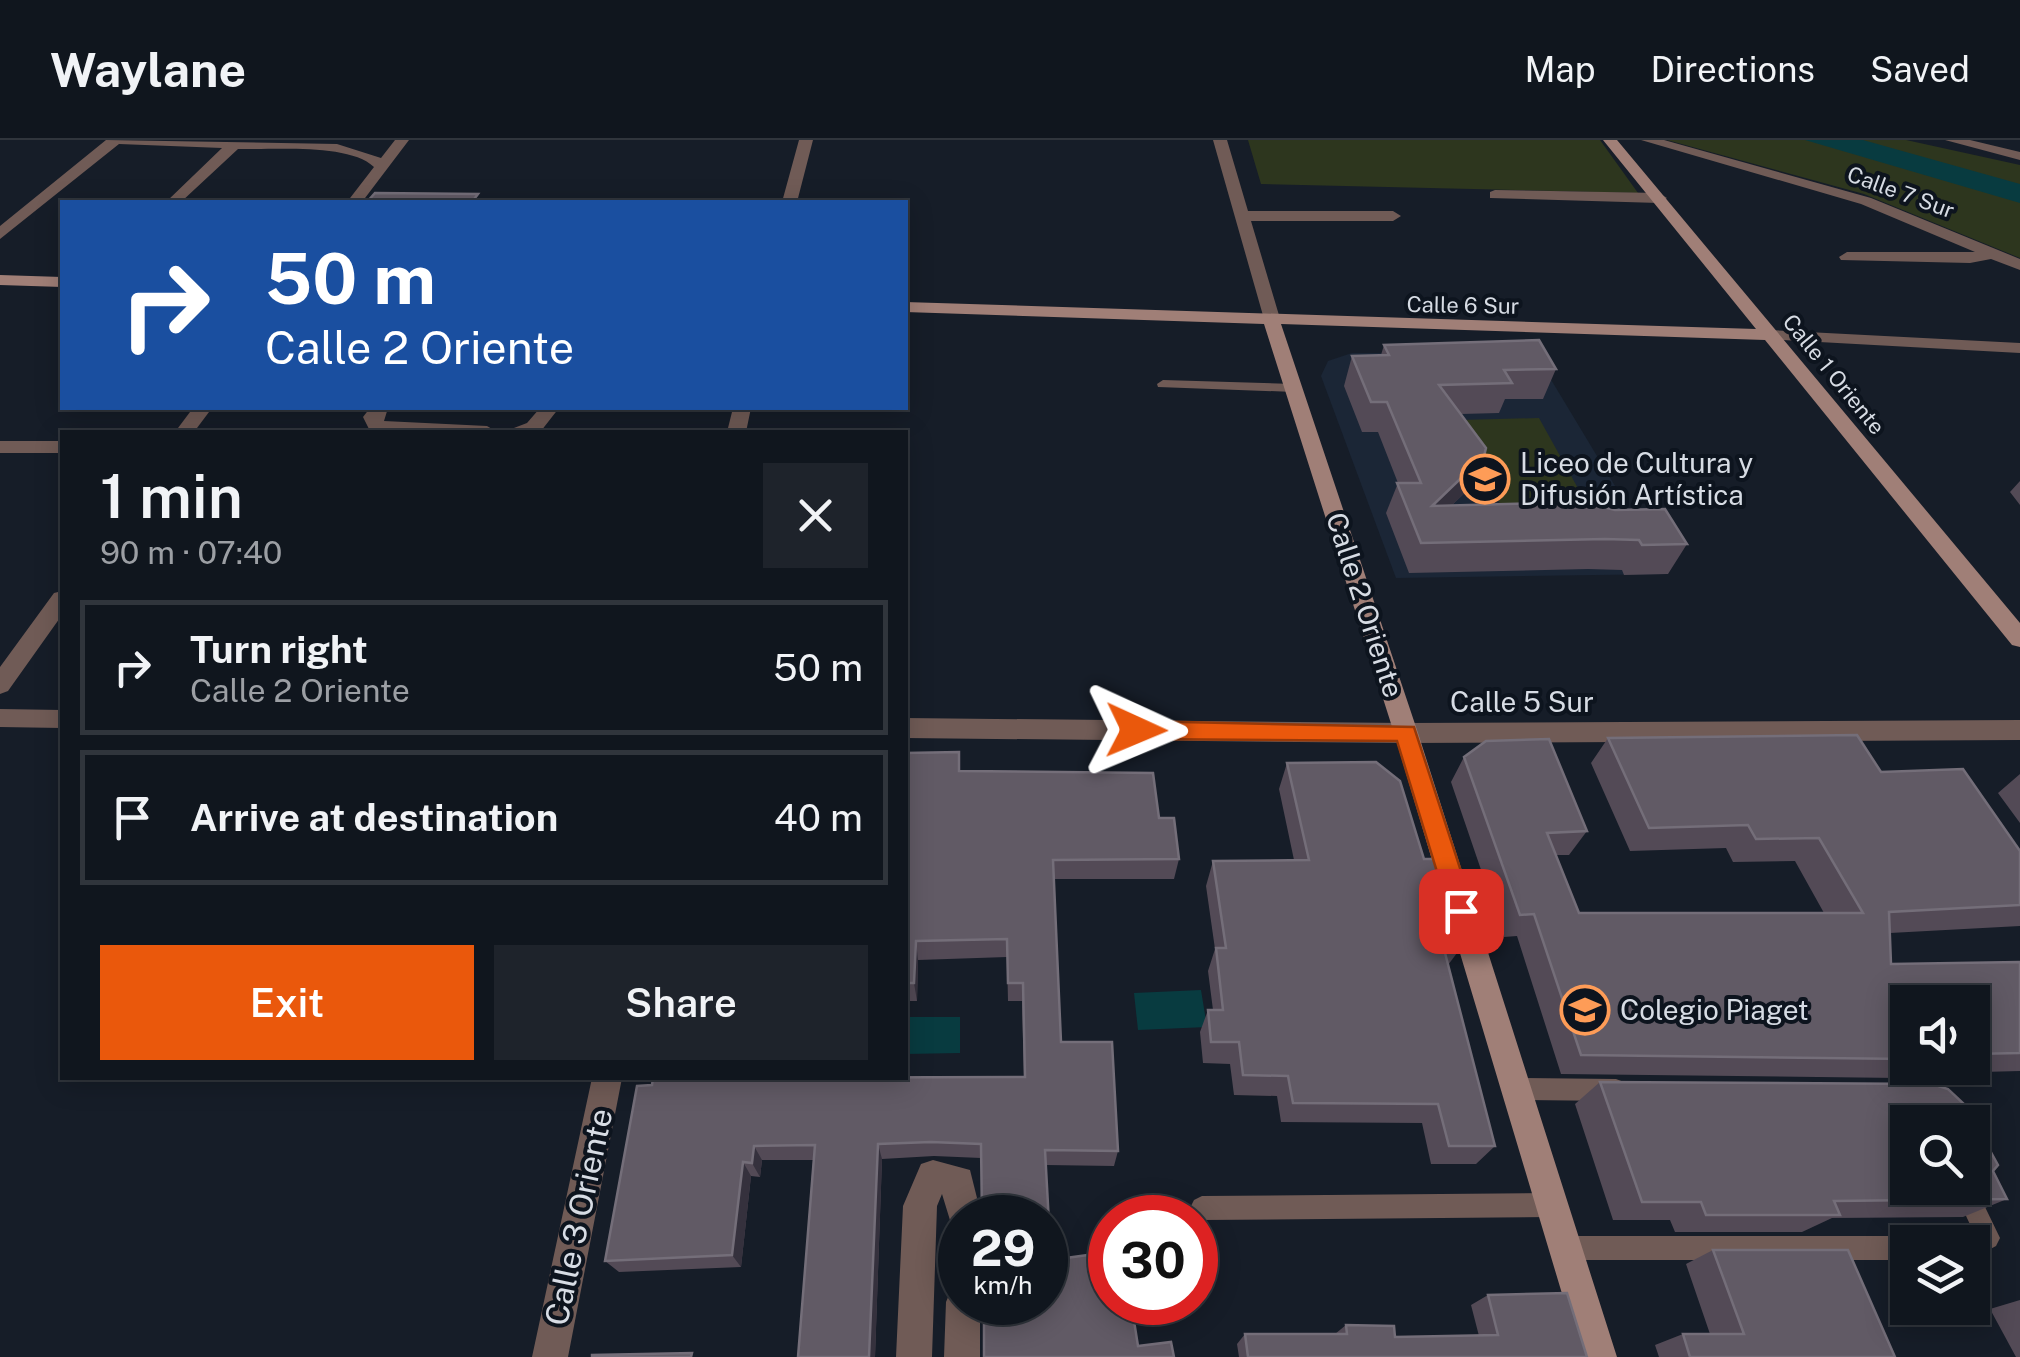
<!DOCTYPE html>
<html lang="en">
<head>
<meta charset="utf-8">
<style>
	:root { --surface:#10161e; --page:#1e232b; --text:#f1f3f6; --muted:#9c9fa4; --line:#30353c; --accent:#ea580c }
	body { margin:0; font-family:"Public Sans",sans-serif; background:var(--page); color:var(--text); height:100vh; display:flex; flex-direction:column; font-size:38px; white-space:nowrap }
	* { box-sizing:border-box; margin:0 }
	p { font-size:32px; color:var(--muted) }
	.icon { flex:none; width:55px; height:55px; fill:none; stroke:currentColor; stroke-width:2; stroke-linecap:round; stroke-linejoin:round }
	.map { position:relative; flex:1; overflow:hidden }
	.side { position:absolute; left:60px; top:290px; width:848px; height:650px; display:flex; flex-direction:column; background:var(--surface); border-radius:0px; box-shadow:0 5px 25px #0003,0 0 0 2px var(--line) }
	.side>* { flex:none }
	.guide { position:absolute; left:60px; top:60px; width:848px; height:210px; border-radius:0px; box-shadow:0 5px 25px #0003,0 0 0 2px var(--line); background:#1a4fa0; color:#fff; overflow:hidden }
	.buttons { position:absolute; left:1890px; top:845px; display:grid; gap:20px }
	.buttons a { display:grid; place-items:center; width:100px; height:100px; border-radius:0px; background:var(--surface); box-shadow:0 5px 25px #0003,0 0 0 2px var(--line); font-size:50px }
	.speed { position:absolute; left:938px; top:1055px; display:flex; gap:20px; font-size:50px; font-weight:700; text-align:center }
	.speed>* { display:grid; place-content:center; width:130px; height:130px; border-radius:50%; background:var(--surface); box-shadow:0 5px 25px #0003,0 0 0 2px var(--line); line-height:1 }
	.speed small { font-size:25px; font-weight:400 }
	.speed .limit { border:15px solid #d22; background:#fff; color:#111 }
	.pin { position:absolute; display:grid; place-items:center; width:85px; height:85px; color:#fff; margin:-42px; border-radius:20px; box-shadow:0 5px 15px #0006 }
	.me { position:absolute; width:110px; margin:-55px; rotate:91deg; stroke-linejoin:round; filter:drop-shadow(0 0 8px #0008) }
	.turn { display:flex; align-items:center; gap:35px; height:210px; padding:0 40px; font-size:45px }
	.turn .icon { width:130px; height:130px; stroke-width:2.5 }
	.turn b { display:block; font-size:70px; line-height:85px }
	.round { display:grid; place-items:center; flex:none; width:105px; height:105px; border-radius:0px; background:var(--page) }
	.overview { display:flex; align-items:center; justify-content:space-between; height:170px; padding:0 40px }
	h1 { font-size:60px; font-weight:600; line-height:75px }
	.primary-button { display:flex; gap:20px; margin-top:auto; padding:20px 40px }
	.primary-button a { flex:1; height:115px; border-radius:0px; background:var(--accent); color:#fff; font-size:40px; font-weight:600; line-height:115px; text-align:center }
	.primary-button a+a { background:var(--page); color:var(--text) }
	ul { padding:0; list-style:none }
	li { display:flex; align-items:center; gap:30px; height:135px; margin:0 20px 15px; padding:0 20px; border:5px solid var(--line); border-radius:0px }
	li div { flex:1 }
	li b { display:block; font-size:38px }
	li em { font-style:normal }
	header { display:flex; align-items:center; gap:60px; box-sizing:border-box; height:140px; padding:0 50px; background:var(--surface); border-bottom:2px solid var(--line) }
	header strong { font-size:48px }
	nav { display:flex; gap:55px; margin-inline-start:auto; font-size:35px }
	.map>svg:first-child { display:block }
</style>
</head>
<body>
<header>
<strong>Waylane</strong>
<nav><a>Map</a><a>Directions</a><a>Saved</a></nav>
</header>
<div class="map">
<svg width="2020" height="1217" viewBox="0 0 2020 1217">
	<rect width="100%" height="100%" fill="#161d28"/>
	<path fill="#1b2636" d="M1352 213H1535L1668 434 1396 438 1321 236 1328 221Z"/>
	<path fill="#2d361e" d="M1248 0H1600L1638 53 1261 44Z
		M1667 0H1906L2020 25V118L1864 54Z
		M1539 278 1590 370 1504 372 1460 280Z"/>
	<path fill="#083b40" d="M1805 0H1863L2020 44V63Z
		M1201 850 1207 887 1138 890 1134 853Z
		M905 877H960V913L905 914Z"/>
	<g fill="none" stroke-linecap="round" stroke-linejoin="round">
		<path fill="#705b56" fill-rule="evenodd" d="M1163 240 1294 244 1300 248 1294 252 1158 247 1157 244Z
			M1517 938 1616 939 1624 942 1627 950 1624 958 1616 961 1517 960 1509 957 1506 949 1509 941Z
			M1972 1040 2000 1098 1996 1106 1972 1119V1102H1962L1974 1093 1953 1048H1972Z
			M1552 1053 1560 1057 1564 1065 1560 1073 1552 1077 1202 1080 1194 1076 1190 1068 1194 1060 1202 1056Z
			M1566 1096H1908L1918 1102H1908V1120H1566L1558 1116 1554 1108 1558 1100Z"/>
		<path fill="#705b56" fill-rule="evenodd" d="M106 0 337 4 381 18 395 0H409L362 62H347L374 27C349 3 273 10 238 9L181 62H166L222 8 119 4 0 99V86Z
			M799 0H813L797 62H782Z
			M1213 0H1227L1248 71H1393L1401 76 1393 81H1251L1281 182 1266 186Z
			M1641 0H1664L1871 58 2020 119V130L1991 119 1970 123 1841 120 1839 117 1847 112H1975L1861 64Z
			M1945 0H1970L2020 12V20Z
			M1495 50 1659 53 1667 58 1659 63 1490 58V52Z
			M1770 190 2020 203V213L1764 199V191Z
			M193 268H212L194 292H175Z
			M370 268H388L384 281 487 286 497 292H376L370 291 363 277Z
			M540 268H559L541 291 503 292 527 283Z
			M733 268H751L746 292H727Z
			M0 301H62V313H0Z
			M62 451V475L8 551 0 554V527L54 453Z
			M0 569 62 570V588L0 587Z
			M905 578 1406 583 2020 580V600L1406 603 905 598Z
			M592 938H622L568 1217H532Z
			M933 1020 970 1030 982 1078H960V1093L953 1090 942 1054 937 1066 932 1217H896L903 1066 921 1024Z
			M960 1146V1162H980V1217H944L946 1162 951 1150Z"/>
		<path fill="#a07f77" fill-rule="evenodd" d="M1603 0H1617L2020 483V507L2012 505 1765 200 1281 184 1418 593 1617 1217H1581L1394 593 1264 184 905 172V162L1756 189Z
			M0 135 62 137V147L0 145Z"/>
	</g>
	<path fill="#534a56" fill-rule="evenodd" d="M1384 205 1556 229 1543 259H1505L1499 273 1461 274 1471 347 1452 365 1687 404 1668 434 1624 435 1622 430 1588 429 1409 433 1386 373 1398 343 1378 292H1362L1344 246 1352 216 1381 215Z
		M2020 341V365L2010 352Z
		M1608 598 1881 632 2020 711V786L1890 793 1891 824 2020 822V931L1906 934 1899 938 1561 934 1517 796 1504 797 1451 642 1464 617 1587 691 1569 715H1556L1579 773H1824L1795 721 1733 722 1726 708 1630 711 1591 623ZM1908 862H1972V928H1908Z
		M905 613 960 631 1159 678 1179 719 1174 739H1054L1061 902 1118 1011 1114 1026 1046 1025 1051 1120 1138 1206 1174 1217H984L981 1018 934 1016 882 1019 875 1217H798L813 1020H762L760 1037 751 1036 741 1127 619 1132 605 1121 652 945 1024 937 1022 861H1008L1007 817 918 820 917 861H905Z
		M1287 623 1424 719 1460 809 1448 825 1495 1006 1476 1024H1431L1422 983 1281 982 1277 956 1234 955 1230 924 1203 923 1200 892 1208 870H1213L1208 831 1215 809 1206 746 1213 721 1294 720 1279 649Z
		M2020 634V683L1998 653Z
		M1600 942 1993 1031 2007 1059 1963 1077 1832 1078 1802 1092H1675L1670 1080H1613L1575 964Z
		M1713 1110 1895 1217H1659L1655 1205 1683 1194H1710L1686 1124Z
		M1488 1155 1587 1217H1239L1237 1204 1245 1194H1335L1346 1185 1395 1197 1479 1196 1471 1165Z
		M2020 1160V1217H2016L1990 1169Z"/>
	<path fill="#35313d" d="M1484 316 1471 347 1420 396 1432 366Z
		M916 801 918 820 917 861 914 843Z
		M878 1004 882 1019 875 1217H869Z
		M754 1006 762 1020 760 1037 752 1023Z
		M743 1022 751 1036 741 1127 732 1115Z"/>
	<path fill="#615a65" stroke="#746e79" stroke-width="2.5" fill-rule="evenodd" d="M375 53 478 54 472 62H367Z
		M1539 200 1556 229 1504 230 1512 243 1439 245 1486 308 1484 316 1432 366 1584 362 1615 370 1665 369 1687 404 1642 405 1639 400 1605 399 1421 403 1397 343H1421L1387 262H1371L1352 216 1389 215 1384 205Z
		M1857 595 1881 632 1963 629 2020 711V765L1889 772 1891 824 2020 822V913L1972 914V862H1908V919L1581 915 1534 774 1520 775 1464 617 1486 601 1549 599 1587 691 1547 693 1579 773H1863L1819 698 1756 699 1748 685 1649 688 1608 598Z
		M959 612V631L1153 633 1159 678H1174L1179 719 1053 720 1061 902H1112L1118 1011 1045 1010 1051 1120 1110 1112V1162H1131L1138 1206 1171 1202 1174 1217H984V1162H1045V1078H982L981 1004 931 1002 878 1004 869 1217H798L815 1005 754 1006 752 1023 743 1022 732 1115 605 1121 637 946 652 945 653 938 1025 937 1023 843H1008L1007 799 916 801 914 843H905V613Z
		M1376 622 1400 641 1424 719H1434L1460 809H1444L1495 1006H1449L1438 964 1293 963 1288 936 1243 935 1239 902H1211L1208 870H1223L1216 808H1226L1213 721 1309 720 1287 623Z
		M1600 942 1932 944 1948 949 1965 965 1998 1025 1993 1031 2007 1059 1834 1061 1840 1075H1706L1701 1062H1642ZM1908 982H1972V1048H1908Z
		M1713 1110H1848L1895 1217H1690L1683 1194H1744Z
		M1567 1153 1587 1217H1248L1245 1194H1347L1346 1185 1394 1186 1395 1197 1498 1195 1488 1155Z
		M692 1213 691 1217H592V1215Z"/>
	<path fill="#ea580c" stroke="#983908" stroke-width="2.5" d="M1136 581 1414 587 1474 771 1470 779H1452L1449 771 1397 601 1136 599 1125 590Z"/>
	<defs>
		<g id="school-ring" transform="scale(2.5)"><circle r="9.5" fill="#0d141e" stroke="#fe9c57" stroke-width="1.5"/><path d="M0-5L7-2L0 1L-7-2ZM-4 1L0 2.5L4 1V4Q0 6-4 4Z" fill="#fe9c57"/></g>
	</defs>
	<g fill-rule="evenodd">
		<use href="#school-ring" x="1485" y="339"/>
		<use href="#school-ring" x="1585" y="870"/>
	</g>
	<g text-anchor="middle" stroke-width="8" stroke-linejoin="round" paint-order="stroke">
		<g font-size="22" fill="#d7dce4" stroke="#0d141e">
			<text transform="translate(1901 52) rotate(20)" y="8">Calle 7 Sur</text>
			<text transform="translate(1463 165) rotate(1)" y="8">Calle 6 Sur</text>
			<text transform="translate(1834 234) rotate(51)" y="8">Calle 1 Oriente</text>
		</g>
		<g font-size="28" fill="#d7dce4" stroke="#0d141e" text-anchor="start">
			<text x="1520" y="333">Liceo de Cultura y<tspan x="1520" dy="32">Difusión Artística</tspan></text>
			<text x="1620" y="880">Colegio Piaget</text>
		</g>
		<g font-size="28" fill="#d7dce4" stroke="#0d141e">
			<text transform="translate(1365 465) rotate(72)" y="10">Calle 2 Oriente</text>
			<text x="1522" y="572">Calle 5 Sur</text>
		</g>
		<g font-size="32" fill="#d7dce4" stroke="#0d141e">
			<text transform="translate(579 1077) rotate(-78)" y="11">Calle 3 Oriente</text>
		</g>
	</g>
</svg>
<div class="buttons">
<a><svg class="icon" aria-label="sound" viewBox="0 0 24 24"><path d="M4 9h4l5-4v14l-5-4H4zM17 9q2 3 0 6"/></svg></a>
<a><svg class="icon" aria-label="search" viewBox="0 0 24 24"><circle cx="10" cy="10" r="6"/><path d="M15 15l6 6"/></svg></a>
<a><svg class="icon" aria-label="layers" viewBox="0 0 24 24"><path d="M12 4l9 5-9 5-9-5zM3 14l9 5 9-5"/></svg></a>
</div>
<div class="speed"><div>29<small>km/h</small></div><div class="limit">30</div></div>
<div class="pin" style="left:1461px;top:771px;background:#d93025"><svg class="icon" aria-label="arrive" viewBox="0 0 24 24"><path d="M6 21V4h12l-3 4 3 4H6"/></svg></div>
<svg class="me" style="left:1136px;top:590px" viewBox="-20 -20 40 40"><path d="M0-17L14 15 0 8-14 15z" fill="#ea580c" stroke="#fff" stroke-width="4"/></svg>
<div class="guide">
<div class="turn"><svg class="icon" aria-label="right" viewBox="0 0 24 24"><path d="M7 20v-9h11M14 6l5 5-5 5"/></svg><div><b>50 m</b>Calle 2 Oriente</div></div>
</div>
<section class="side">
<div class="overview"><div><h1>1 min</h1><p>90 m · 07:40</p></div><a class="round"><svg class="icon" aria-label="close" viewBox="0 0 24 24"><path d="M6 6l12 12M18 6L6 18"/></svg></a></div>
<ul>
<li><svg class="icon" aria-label="right" viewBox="0 0 24 24"><path d="M7 20v-9h11M14 6l5 5-5 5"/></svg><div><b>Turn right</b><p>Calle 2 Oriente</p></div><em>50 m</em></li>
<li><svg class="icon" aria-label="arrive" viewBox="0 0 24 24"><path d="M6 21V4h12l-3 4 3 4H6"/></svg><div><b>Arrive at destination</b></div><em>40 m</em></li>
</ul>
<div class="primary-button"><a>Exit</a><a>Share</a></div>
</section>
</div>
</body>
</html>
